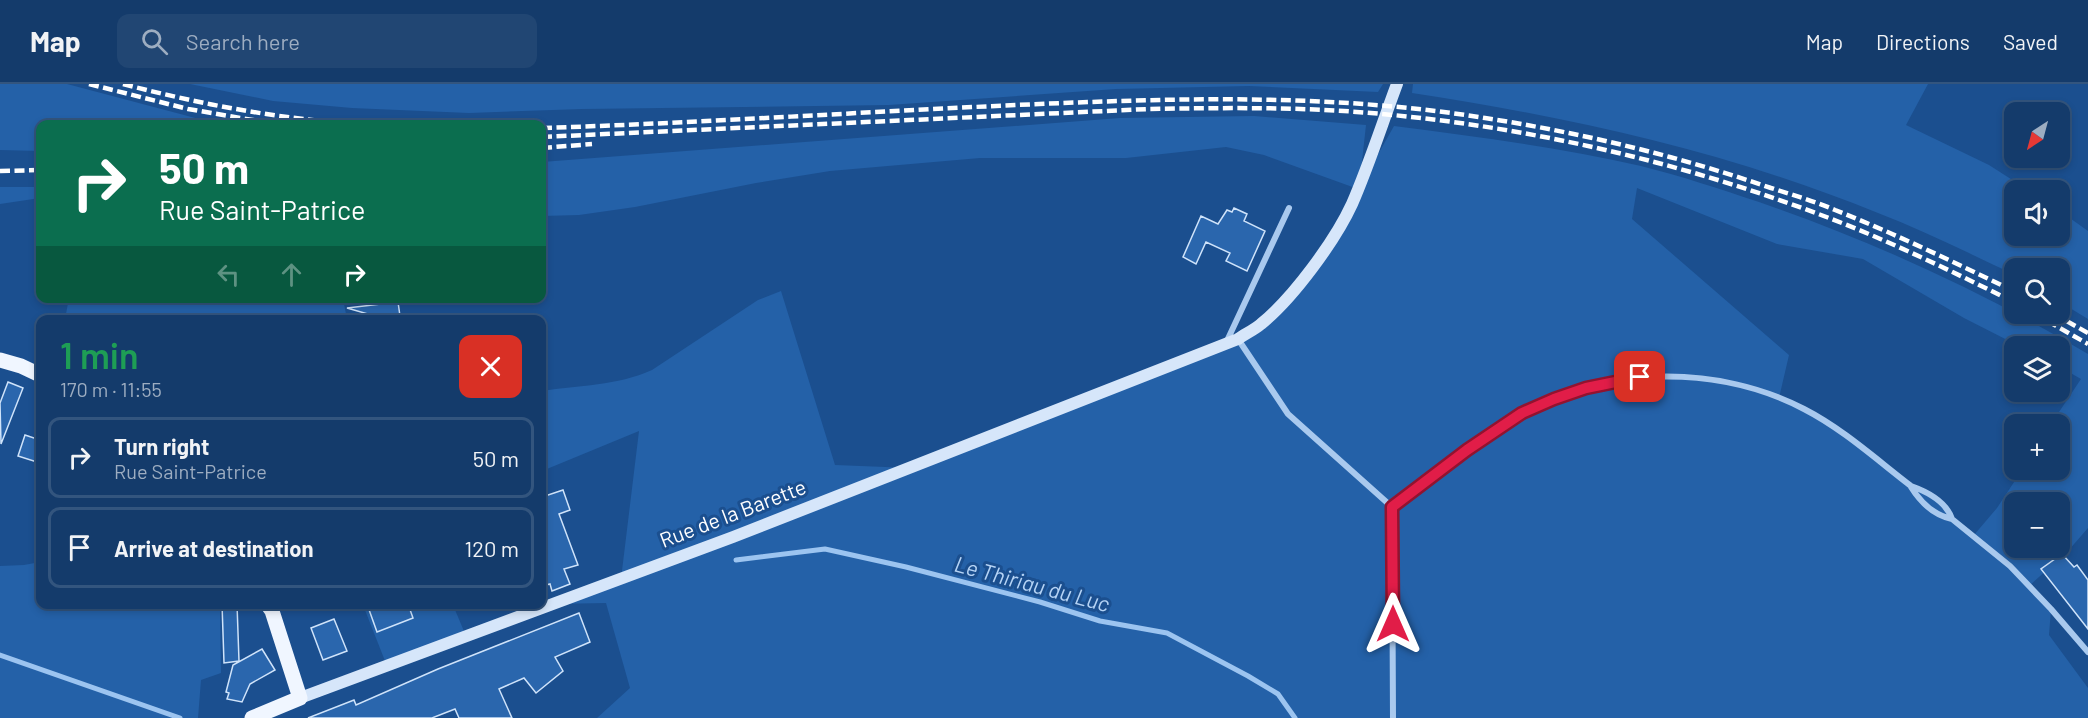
<!DOCTYPE html>
<html lang="en">
<head>
<meta charset="utf-8">
<style>
	:root { --surface:#143b6b; --page:#214673; --text:#f1f3f6; --muted:#9dadc1; --line:#33557e }
	body { margin:0; font-family:Barlow,sans-serif; background:var(--page); color:var(--text); height:100vh; display:flex; flex-direction:column; font-size:22px; white-space:nowrap }
	* { box-sizing:border-box; margin:0 }
	p { font-size:20px; color:var(--muted) }
	.icon { flex:none; width:33px; height:33px; fill:none; stroke:currentColor; stroke-width:2; stroke-linecap:round; stroke-linejoin:round }
	.map { position:relative; flex:1; overflow:hidden }
	.drawer { position:absolute; left:36px; top:231px; width:510px; height:294px; display:flex; flex-direction:column; background:var(--surface); border-radius:12px; box-shadow:0 3px 9px #0003,0 0 0 2px var(--line) }
	.drawer>* { flex:none }
	.banner { position:absolute; left:36px; top:36px; width:510px; height:183px; border-radius:12px; box-shadow:0 3px 9px #0003,0 0 0 2px var(--line); background:#0b6e4f; color:#fff; overflow:hidden }
	.needle { width:39px; rotate:216deg }
	.tools { position:absolute; left:2004px; top:18px; display:grid; gap:12px }
	.tools a { display:grid; place-items:center; width:66px; height:66px; border-radius:12px; background:var(--surface); box-shadow:0 3px 9px #0003,0 0 0 2px var(--line); font-size:30px }
	.pin { position:absolute; display:grid; place-items:center; width:51px; height:51px; color:#fff; margin:-26px; border-radius:12px; box-shadow:0 3px 9px #0006 }
	.me { position:absolute; width:66px; margin:-33px; rotate:0deg; stroke-linejoin:round; filter:drop-shadow(0 0 4px #0008) }
	.turn { display:flex; align-items:center; gap:21px; height:126px; padding:0 24px; font-size:27px }
	.turn .icon { width:78px; height:78px; stroke-width:2.5 }
	.turn b { display:block; font-size:42px; line-height:51px }
	.lanes { display:flex; align-items:center; height:57px; padding:0 24px; background:#0003; justify-content:center; gap:30px; direction:ltr }
	.lanes .off { opacity:.35 }
	.round { display:grid; place-items:center; flex:none; width:63px; height:63px; border-radius:12px; background:var(--page) }
	.headline { display:flex; align-items:center; justify-content:space-between; height:102px; padding:0 24px }
	h1 { font-size:36px; font-weight:600; line-height:45px; color:#1e9e55 }
	ul { padding:0; list-style:none }
	li { display:flex; align-items:center; gap:18px; height:81px; margin:0 12px 9px; padding:0 12px; border:3px solid var(--line); border-radius:12px }
	li div { flex:1 }
	li b { display:block; font-size:22px }
	li em { font-style:normal }
	header { display:flex; align-items:center; gap:36px; box-sizing:border-box; height:84px; padding:0 30px; background:var(--surface); border-bottom:2px solid var(--line) }
	header strong { font-size:28px }
	nav { display:flex; gap:33px; margin-inline-start:auto; font-size:21px }
	.search { width:420px; height:54px; background:var(--page); display:flex; align-items:center; gap:15px; box-sizing:border-box; padding:0 21px; border-radius:12px; color:var(--muted); font-size:22px }
	.map>svg:first-child { display:block }
</style>
</head>
<body>
<header>
<strong>Map</strong>
<div class="search"><svg class="icon" aria-label="search" viewBox="0 0 24 24"><circle cx="10" cy="10" r="6"/><path d="M15 15l6 6"/></svg>Search here</div>
<nav><a>Map</a><a>Directions</a><a>Saved</a></nav>
</header>
<div class="map">
<svg width="2088" height="634" viewBox="0 0 2088 634">
	<rect width="100%" height="100%" fill="#1b4f8f"/>
	<path fill="#2461a8" fill-rule="evenodd" d="M0 0H67L218 40H40V67L0 66Z
		M190 0H1383L1378 8 1249 2 1116 5 889 21 582 25 469 29 352 24 273 17Z
		M1413 0H1928L1906 41 1989 81 2028 106H2014V152H2060V127L2088 147V235L2060 218V184H2014V191C2000 183 1984 177 1969 169 1939 155 1909 141 1878 129 1725 67 1575 34 1412 9Z
		M1254 32 1366 41 1359 104 1394 42C1477 53 1560 63 1641 82 1681 92 1720 105 1759 118 1875 158 1983 208 2088 270V444L2068 467 2029 502 2051 525 2049 551 2088 604V634H597L630 604 606 519 552 520 621 495 639 347 542 387V307C579 301 617 302 652 286L758 216 781 207 835 381 911 384 1238 255 1312 184 1358 105 1264 71 1226 63 1126 74H980L830 87 756 99 635 123 579 131 542 132V78L1120 34ZM1637 104 1777 160 1863 175 1964 234 2019 262H2060V283L2081 295 2051 340H2060V386H2022L1997 424 1974 451 1952 435 1948 424 1911 402 1826 338 1779 314 1789 271 1632 135ZM2014 418H2060V464H2014Z
		M0 103H40V114L0 120Z
		M69 214 343 215 347 235H65Z
		M40 478V520L220 521 221 589 201 596 198 634H0V482L24 481Z
		M363 521H453L466 552 387 582Z"/>
	<g fill="none" stroke-linecap="round" stroke-linejoin="round">
		<path stroke="#9cc4f0" stroke-width="5" d="M736 476 825 465 906 483 1040 518 1100 537 1167 549 1248 592 1278 610 1295 634
			M0 571 180 634"/>
	</g>
	<path fill="#2a66ad" stroke="#cfe3fa" stroke-width="1.5" d="M1234 124 1247 130 1244 137 1265 147 1247 187 1226 177 1230 169 1206 158 1196 180 1183 173 1201 132 1218 140 1227 126 1232 128Z
		M398 218 400 232 375 235V232L347 224Z
		M8 298 23 304 1 360 0 319Z
		M25 351 40 356V379L18 372Z
		M563 406 570 426 559 430 578 481 564 485 570 500 552 507 550 500 542 502V413Z
		M2062 470 2074 483 2077 481 2088 496V545L2041 485Z
		M222 520H237L239 577 224 579Z
		M367 520H408L413 534 377 548Z
		M579 529 590 558 555 573 563 587 536 609 524 594 499 605 512 634H459L455 625 432 634H308L354 616 356 621 438 585Z
		M334 535 347 567 323 576 311 544Z
		M262 565 275 586 250 600 242 618 227 615 229 609 226 608 233 581Z"/>
	<g fill="none" stroke-linecap="round" stroke-linejoin="round">
		<path stroke="#a9c9ee" stroke-width="6" d="M1238 255 1288 330 1392 423
			M1226 259 1289 124
			M1911 403C1921 419 1933 431 1952 435L2010 482 2051 525 2088 568
			M1392 423C1434 391 1475 357 1521 330 1604 281 1720 281 1804 325 1843 345 1877 376 1911 402 1928 408 1946 417 1952 435
			M1392 423 1393 634"/>
		<path stroke="#d6e6fa" stroke-width="12" d="M300 614 733 453 1238 255C1245 250 1254 246 1261 240 1293 214 1335 157 1352 120 1369 81 1382 40 1397 0"/>
		<path stroke="#f0f6ff" stroke-width="15" d="M0 276 21 282 40 291
			M252 634 300 614 272 527 267 520"/>
		<path stroke="#fff" stroke-width="4.5" stroke-dasharray="10 4.5" stroke-linecap="butt" d="M89 0 188 25 276 40
			M123 0C200 20 278 35 358 40
			M542 44C700 39 859 28 1017 21 1174 14 1330 9 1485 34 1582 49 1678 72 1771 104 1793 111 1814 117 1835 126 1896 150 1955 179 2014 207
			M542 53 1149 25C1214 24 1279 23 1344 27 1509 38 1674 75 1829 134 1892 158 1953 188 2014 218
			M542 64 592 60
			M0 87 40 86
			M2035 230 2088 260
			M2054 230 2088 249"/>
	</g>
	<g fill="none" stroke-linecap="round" stroke-linejoin="round">
		<g stroke="#92132f" stroke-width="15">
			<path id="route" d="M1393 540 1392 423 1467 366 1522 329 1554 315 1586 304 1640 293"/>
		</g>
		<use href="#route" stroke="#e11d48" stroke-width="10"/>
	</g>
	<g text-anchor="middle" stroke-width="6" stroke-linejoin="round" paint-order="stroke">
		<g font-size="21" fill="#fff" stroke="#1b4f8f">
			<text transform="translate(733 430) rotate(-21)" y="7">Rue de la Barette</text>
		</g>
		<g font-size="22" font-style="italic" fill="#b5d3f5" stroke="#1b4f8f">
			<text transform="translate(1032 500) rotate(15)" y="8">Le Thiriau du Luc</text>
		</g>
	</g>
</svg>
<div class="tools">
<a><svg class="needle" viewBox="-14 -14 28 28"><path d="M0-13l5 13h-10z" fill="#e53935"/><path d="M0 13l5-13h-10z" fill="#9dadc1"/></svg></a>
<a><svg class="icon" aria-label="sound" viewBox="0 0 24 24"><path d="M4 9h4l5-4v14l-5-4H4zM17 9q2 3 0 6"/></svg></a>
<a><svg class="icon" aria-label="search" viewBox="0 0 24 24"><circle cx="10" cy="10" r="6"/><path d="M15 15l6 6"/></svg></a>
<a><svg class="icon" aria-label="layers" viewBox="0 0 24 24"><path d="M12 4l9 5-9 5-9-5zM3 14l9 5 9-5"/></svg></a>
<a>+</a>
<a>−</a>
</div>
<div class="pin" style="left:1640px;top:293px;background:#d93025"><svg class="icon" aria-label="arrive" viewBox="0 0 24 24"><path d="M6 21V4h12l-3 4 3 4H6"/></svg></div>
<svg class="me" style="left:1393px;top:540px" viewBox="-20 -20 40 40"><path d="M0-17L14 15 0 8-14 15z" fill="#e11d48" stroke="#fff" stroke-width="4"/></svg>
<div class="banner">
<div class="turn"><svg class="icon" aria-label="right" viewBox="0 0 24 24"><path d="M7 20v-9h11M14 6l5 5-5 5"/></svg><div><b>50 m</b>Rue Saint-Patrice</div></div>
<div class="lanes"><svg class="icon off" aria-label="left" viewBox="0 0 24 24"><path d="M17 20v-9H6M10 6l-5 5 5 5"/></svg><svg class="icon off" aria-label="ahead" viewBox="0 0 24 24"><path d="M12 20V5M6 11l6-6 6 6"/></svg><svg class="icon" aria-label="right" viewBox="0 0 24 24"><path d="M7 20v-9h11M14 6l5 5-5 5"/></svg></div>
</div>
<section class="drawer">
<div class="headline"><div><h1>1 min</h1><p>170 m · 11:55</p></div><a class="round" style="background:#d93025;color:#fff"><svg class="icon" aria-label="close" viewBox="0 0 24 24"><path d="M6 6l12 12M18 6L6 18"/></svg></a></div>
<ul>
<li><svg class="icon" aria-label="right" viewBox="0 0 24 24"><path d="M7 20v-9h11M14 6l5 5-5 5"/></svg><div><b>Turn right</b><p>Rue Saint-Patrice</p></div><em>50 m</em></li>
<li><svg class="icon" aria-label="arrive" viewBox="0 0 24 24"><path d="M6 21V4h12l-3 4 3 4H6"/></svg><div><b>Arrive at destination</b></div><em>120 m</em></li>
</ul>
</section>
</div>
</body>
</html>
